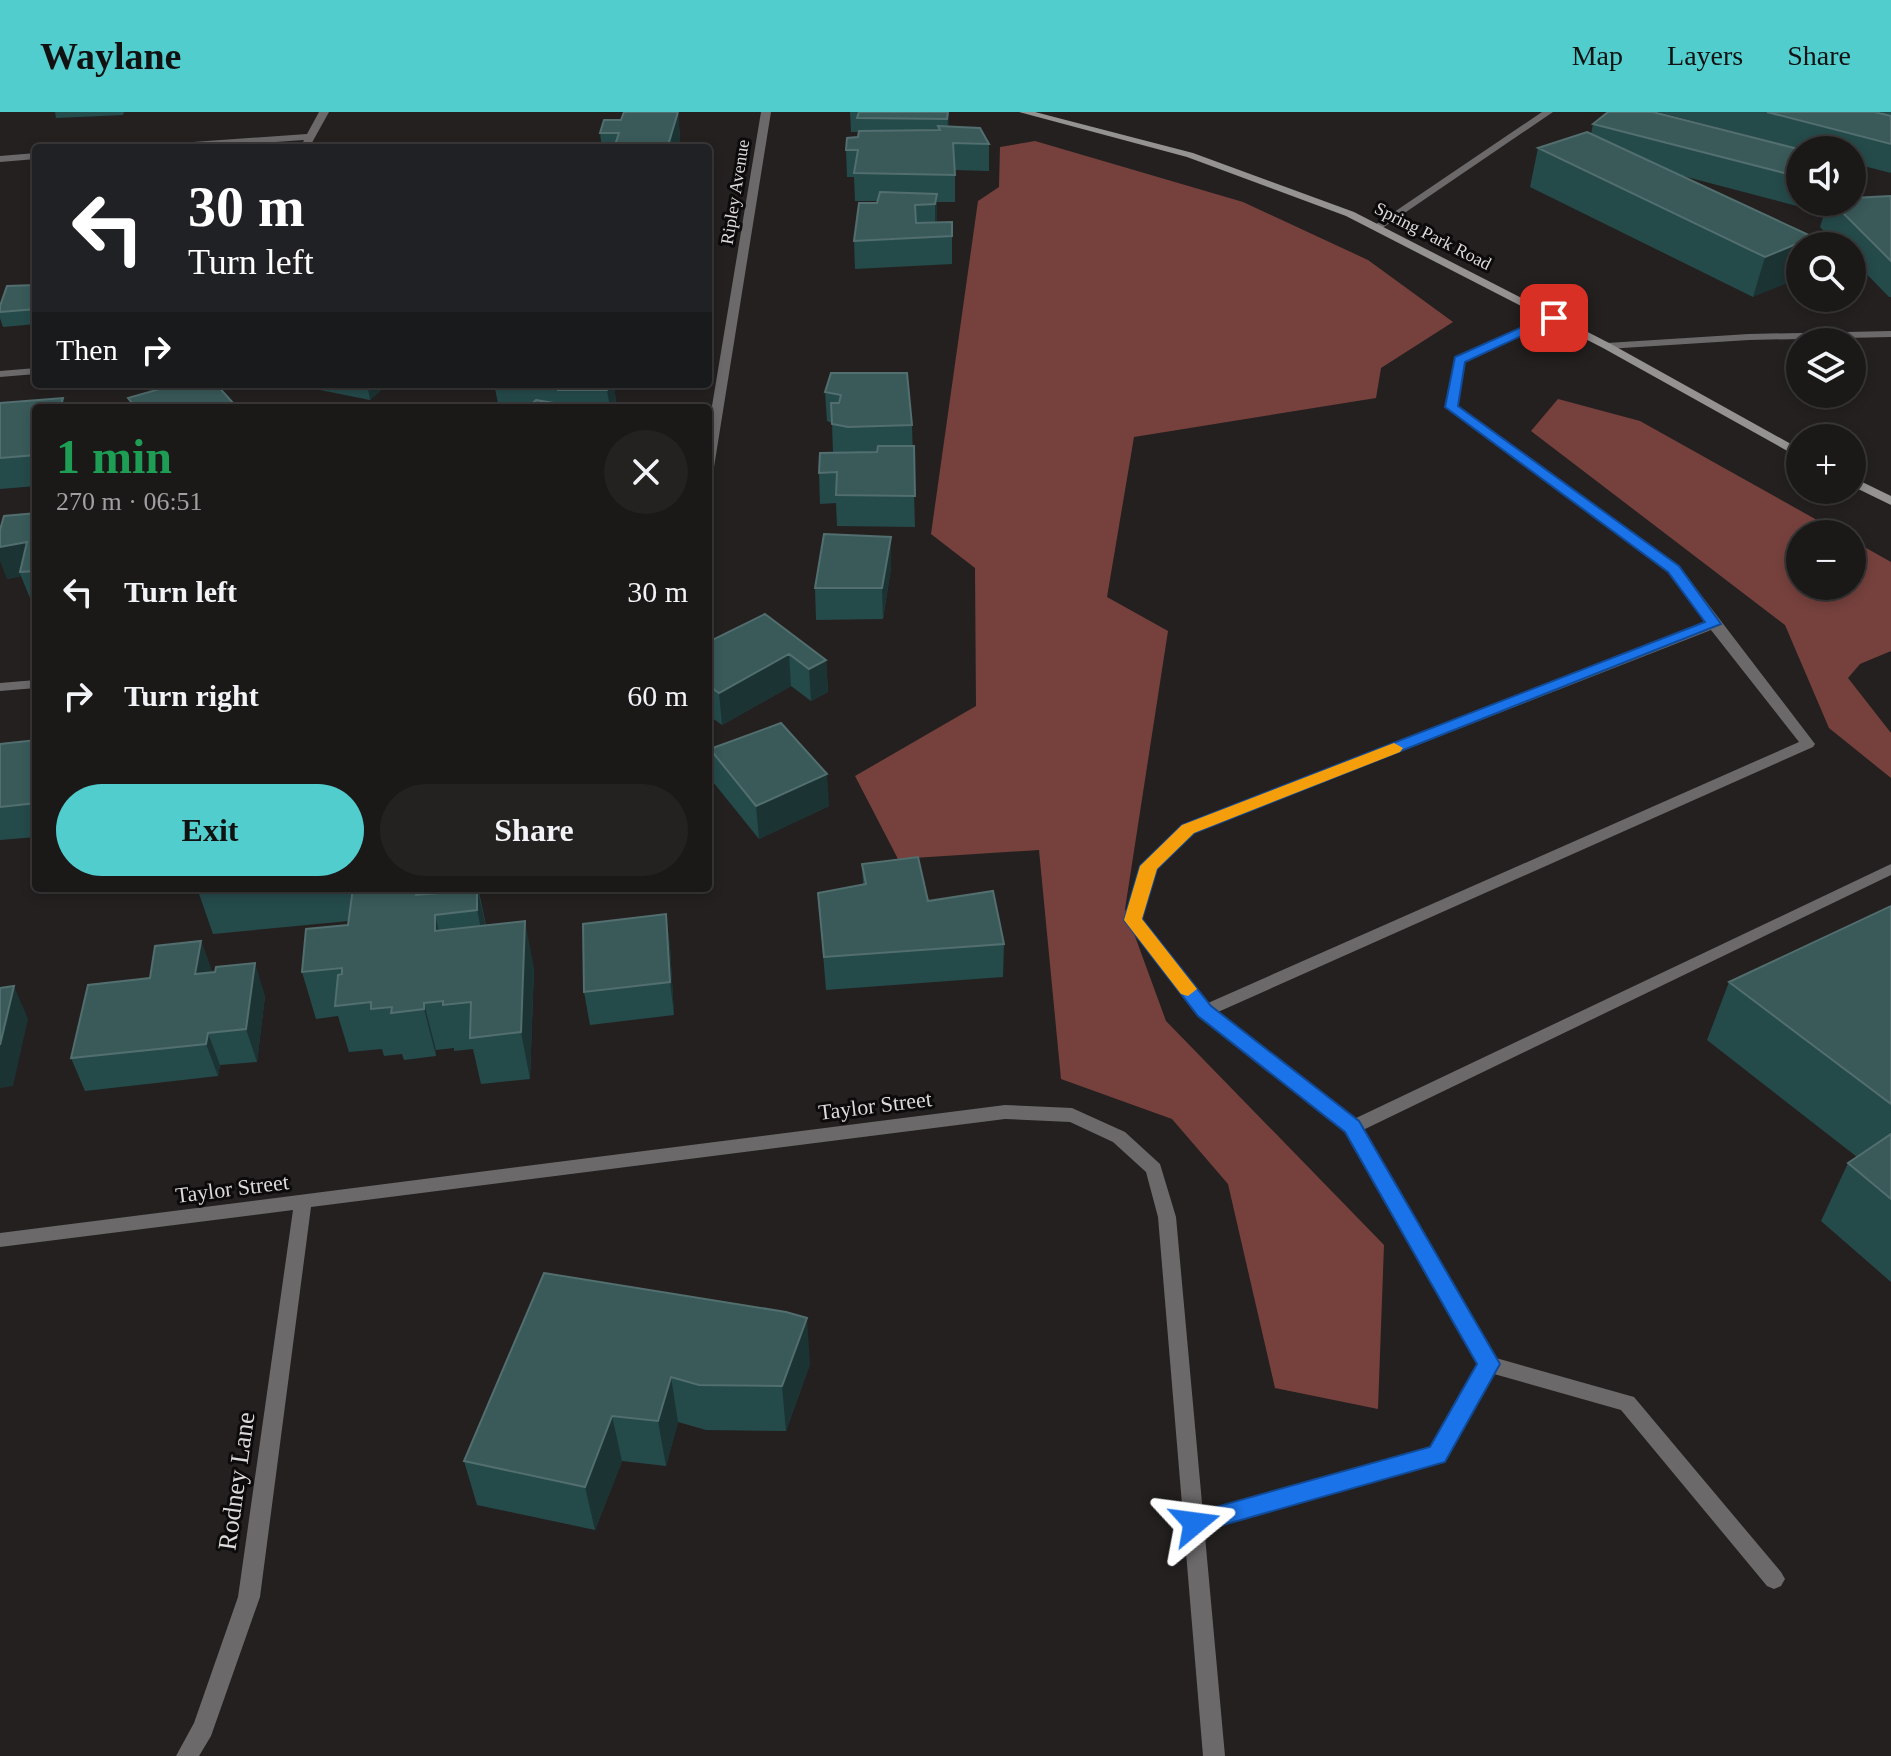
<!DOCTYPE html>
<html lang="en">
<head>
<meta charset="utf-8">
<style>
	:root { --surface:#1b1818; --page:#242121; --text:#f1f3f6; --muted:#a0a0a2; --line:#393737; --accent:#52cdcd }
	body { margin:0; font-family:"Times New Roman",serif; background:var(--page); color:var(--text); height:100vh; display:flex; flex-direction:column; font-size:30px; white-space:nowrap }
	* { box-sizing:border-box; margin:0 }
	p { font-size:26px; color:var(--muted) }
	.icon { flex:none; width:44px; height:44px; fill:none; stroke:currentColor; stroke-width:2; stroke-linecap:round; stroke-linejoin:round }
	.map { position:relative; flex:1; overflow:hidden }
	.sheet { position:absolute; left:32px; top:292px; width:680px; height:488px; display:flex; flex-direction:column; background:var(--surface); border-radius:8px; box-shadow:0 4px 12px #0003,0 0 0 2px var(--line) }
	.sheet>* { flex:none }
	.hud { position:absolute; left:32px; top:32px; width:680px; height:244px; border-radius:8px; box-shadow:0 4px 12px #0003,0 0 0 2px var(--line); background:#202124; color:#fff; overflow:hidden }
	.fabs { position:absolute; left:1786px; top:24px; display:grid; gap:16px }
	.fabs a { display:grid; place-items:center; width:80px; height:80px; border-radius:50%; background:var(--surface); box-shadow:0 4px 12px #0003,0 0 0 2px var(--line); font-size:40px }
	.pin { position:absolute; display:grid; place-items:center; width:68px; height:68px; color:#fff; margin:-34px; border-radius:16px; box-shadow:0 4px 12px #0006 }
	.me { position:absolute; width:88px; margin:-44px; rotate:74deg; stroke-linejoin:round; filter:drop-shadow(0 0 6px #0008) }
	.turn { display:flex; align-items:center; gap:28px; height:168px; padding:0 24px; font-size:36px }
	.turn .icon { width:104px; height:104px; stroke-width:2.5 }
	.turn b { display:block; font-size:56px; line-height:68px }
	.then { display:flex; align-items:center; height:76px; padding:0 24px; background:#0003; gap:16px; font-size:30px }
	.round { display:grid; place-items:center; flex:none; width:84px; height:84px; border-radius:42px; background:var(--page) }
	.head { display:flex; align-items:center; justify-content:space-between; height:136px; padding:0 24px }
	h1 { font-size:48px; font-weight:600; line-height:60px; color:#1e9e55 }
	.primary-button { display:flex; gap:16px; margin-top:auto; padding:16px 24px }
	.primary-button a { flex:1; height:92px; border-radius:48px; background:var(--accent); color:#111; font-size:32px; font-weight:600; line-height:92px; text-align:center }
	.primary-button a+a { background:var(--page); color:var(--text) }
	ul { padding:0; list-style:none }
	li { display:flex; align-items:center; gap:24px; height:104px; padding:0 24px }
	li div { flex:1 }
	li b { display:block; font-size:30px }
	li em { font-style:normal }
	header { display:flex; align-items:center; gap:48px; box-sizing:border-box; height:112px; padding:0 40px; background:var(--accent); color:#111 }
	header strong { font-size:38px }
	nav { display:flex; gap:44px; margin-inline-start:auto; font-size:28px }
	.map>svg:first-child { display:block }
</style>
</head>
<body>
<header>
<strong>Waylane</strong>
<nav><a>Map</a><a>Layers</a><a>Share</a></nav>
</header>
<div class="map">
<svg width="1891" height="1644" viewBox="0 0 1891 1644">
	<rect width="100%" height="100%" fill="#242020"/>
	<path fill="#76413d" d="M1035 29 1243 90 1368 148 1453 210 1381 256 1376 286 1134 325 1107 485 1168 519 1125 797 1166 909 1384 1133 1378 1297 1275 1276 1228 1072 1172 1007 1061 967 1039 738 898 747 855 664 976 594 975 456 931 422 978 89 999 75 1000 35Z
		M1558 287 1640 309 1842 422H1800V474H1852V428L1891 450V539L1860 552 1848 566 1891 621V666L1829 616 1785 513 1531 319Z"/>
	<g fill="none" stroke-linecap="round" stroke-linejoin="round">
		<path fill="#6b6969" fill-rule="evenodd" d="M1550 204 1560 206 1464 250 1458 294 1679 454 1815 632 1813 635 1218 900 1354 1007 1891 752V763L1363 1018 1496 1246 1634 1285 1781 1460 1785 1467 1781 1474 1774 1477 1767 1474 1621 1298 1494 1262 1444 1349 1195 1420 1188 1418 1185 1411 1188 1404 1195 1402 1430 1336 1479 1252 1346 1020 1199 903 1127 812 1125 808 1140 754 1183 713 1706 510 1669 460 1446 295 1455 246ZM1711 518 1799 630 1208 891 1141 807 1155 756 1193 721Z"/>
		<path fill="#6b6969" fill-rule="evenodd" d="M319 0H329L309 36 301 34 304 28 192 36H145L150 33 307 22Z
			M761 0H771L714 355 708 359V318Z
			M1542 0H1553L1381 117 1372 115Z
			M36 41V47L0 50V44Z
			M1891 219V225L1749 228 1607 237 1601 234 1607 231 1749 222Z
			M36 256V262L0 265V259Z
			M36 568V576L0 579V571Z
			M1005 993 1072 996 1125 1020 1160 1052 1176 1105 1225 1644H1203L1158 1105 1146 1060 1113 1030 1070 1010 1005 1007 311 1095 260 1485 211 1624 199 1644H176L194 1611 238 1485 293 1098 0 1135V1121Z"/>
		<path fill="#959292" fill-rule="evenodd" d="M1019 0H1035L1193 41 1354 100 1611 232 1800 337V346L1603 236 1346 104 1187 45Z
			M1852 365 1891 384V393L1852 374Z"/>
	</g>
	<path fill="#254a4a" d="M55 0H124L123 3 56 6Z
		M624 0H697H678L680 26 678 36H602L600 21 621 8Z
		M850 0H949V15L989 32V59L955 58V90H937V110H952V152L855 157 854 129 878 89H855L854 65H847L846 38 858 25V20H851Z
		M1658 0H1875L1882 2 1881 0H1891V61L1852 51V38H1804Z
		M1593 12 1800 38V90L1797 94 1679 63 1813 125 1753 185 1530 75 1538 36 1591 22Z
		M1891 84V185H1889L1852 147V134H1839L1820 115 1828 90H1852Z
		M36 173V212L3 215 0 206V194Z
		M831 261 912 313 915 415 837 414 836 391 820 392 819 361 833 341 832 311 827 309 825 280Z
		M290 272H388L370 288Z
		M494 272H614L616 291 615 296H499Z
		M63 286 66 296H36V374L0 377V291Z
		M36 401V491H32L21 464 7 467Z
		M891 425V456L883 507 816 508 815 476Z
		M708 530 826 548 828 580 811 589 791 574 722 613 708 603Z
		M36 628V725L0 728V632Z
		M710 637 829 694 759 727 713 670Z
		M862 752 1004 832 1003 865 826 878 818 781 863 772Z
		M197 776H425L427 782 478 776 486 813 534 856 530 967 481 972 473 937 454 939V936L436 938V944L404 948 402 942 384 944 382 937 349 940 338 904 316 907 302 860 348 813 349 809 213 822Z
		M1891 794V1170L1821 1109 1848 1051 1857 1045 1707 928 1729 870Z
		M666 802 670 835 674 903 590 913 584 880Z
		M201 829 212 860 265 884 257 950 220 953 218 964 85 979 71 946 150 866Z
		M544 1161 810 1252 786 1319 706 1318 678 1310 666 1354 622 1349 595 1418 477 1393 464 1349Z"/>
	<path fill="#1c3333" d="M678 0 680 26 678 36H669Z
		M948 0H949V12L947 33Z
		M937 82V110L935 120V92Z
		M1813 125 1811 134H1800V166L1753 185 1765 145Z
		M367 272H388L370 288Z
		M606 272H614L616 291 615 296H610Z
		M63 286 66 296H60Z
		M891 425V456L883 507 882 476Z
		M27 430 20 460 21 464 7 467 0 449V435Z
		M789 542 791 574 722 613 719 581Z
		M826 548 828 580 811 589 809 557Z
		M827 662 829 694 759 727 756 694Z
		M414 776H425L429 791 427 830Z
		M477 776 487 819V845L477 798Z
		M666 802 670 835 674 903 670 870Z
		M435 803 446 849 435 819Z
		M525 809 534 856 530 967 521 920Z
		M201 829 213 862H195Z
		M255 851 265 884 257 950 246 917Z
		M14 874 28 907 13 974 0 976V933Z
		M424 891 436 938V944L424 897Z
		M208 921 220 953 218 964 206 932Z
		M807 1206 810 1252 786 1319 782 1274Z
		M671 1265 678 1310 666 1354 658 1309Z
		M612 1304 622 1349 595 1418 585 1375Z"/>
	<path fill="#395a59" stroke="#526e6e" stroke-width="2" d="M624 0H678L668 33H615L619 21H600L604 8H621Z
		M859 0H948L947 7 857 6Z
		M1608 0H1653L1802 38H1800V65L1593 12Z
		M1767 0H1875L1891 4V32Z
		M938 14 980 16 989 32 953 31 955 63 854 61 858 38H846L847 26 858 25 859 19 940 18Z
		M1587 20 1813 125 1765 145 1538 36Z
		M880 80 937 82 935 92 915 93 916 111 952 110V124L854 129 859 91H877Z
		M1891 84V149L1832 90H1852V86Z
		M36 173V197L0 200V194L7 174Z
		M831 261H907L912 313 848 315 832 312 831 291H839L841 283 825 280Z
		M177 272H216L234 292 222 296H136L128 286Z
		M559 272H609L607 278H558Z
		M63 286 60 296H36V343L0 346V291Z
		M536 288 583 296H527Z
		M878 334H914L915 384 836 383 837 360 819 361 820 341 877 340Z
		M36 401V459L20 460 27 430 0 435V418L4 404Z
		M824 422 891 425 882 476H815Z
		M765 502 826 548 809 557 789 542 719 581 708 573V530Z
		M781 611 827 662 756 694 710 637Z
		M36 628V691L0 695V632Z
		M918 745 928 789 993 779 1004 832 824 845 818 781 866 772 862 752Z
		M353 776H416V783L451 780V776H458V779L464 778V776H477V798L435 803V819L525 809 521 920 470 926 471 890 443 893V889L424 891V897L391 901 392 895 371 897V890L335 894 338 863 342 862V856L302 860 306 817 348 813Z
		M1891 794V992L1729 870Z
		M666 802 670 870 584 880 583 812Z
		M201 829 195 862 215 860 216 855 255 851 246 917 208 921 206 932 71 946 88 873 150 866 155 834Z
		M14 874 0 933V876Z
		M1891 1022V1087L1848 1051Z
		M544 1161 786 1200 807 1206 782 1274 699 1273 671 1265 658 1309 612 1304 585 1375 464 1349Z"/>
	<path fill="#1a73e8" stroke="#114b97" stroke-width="2" d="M1549 203 1560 206 1465 250 1458 294 1679 454 1721 512 1194 721 1157 757 1142 807 1211 894 1359 1009 1500 1252 1445 1350 1195 1421 1187 1418 1183 1411 1187 1403 1430 1335 1477 1252 1345 1020 1198 904 1127 812 1124 808 1140 754 1182 713 1705 510 1668 460 1445 295 1455 245Z"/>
	<path fill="#f59e0b" d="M1394 631 1403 636 1400 640 1194 721 1157 757 1142 807 1197 877 1188 884 1181 882 1124 808 1140 754 1182 713Z"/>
	<g text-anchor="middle" stroke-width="6" stroke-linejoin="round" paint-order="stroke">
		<g font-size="18" fill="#dddbda" stroke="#0c0a0a">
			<text transform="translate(735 80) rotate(-81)" y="6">Ripley Avenue</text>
			<text transform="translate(1433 124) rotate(27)" y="6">Spring Park Road</text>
		</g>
		<g font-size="22" fill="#dddbda" stroke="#0c0a0a">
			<text transform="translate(875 993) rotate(-7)" y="8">Taylor Street</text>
			<text transform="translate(232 1076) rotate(-7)" y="8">Taylor Street</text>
		</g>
		<g font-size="26" fill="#dddbda" stroke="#0c0a0a">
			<text transform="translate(236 1369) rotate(-82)" y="9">Rodney Lane</text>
		</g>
	</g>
</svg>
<div class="fabs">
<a><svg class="icon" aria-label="sound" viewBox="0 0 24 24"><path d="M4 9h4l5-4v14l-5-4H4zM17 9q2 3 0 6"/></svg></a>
<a><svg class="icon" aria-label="search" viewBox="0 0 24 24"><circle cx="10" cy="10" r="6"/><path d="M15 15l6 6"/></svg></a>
<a><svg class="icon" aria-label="layers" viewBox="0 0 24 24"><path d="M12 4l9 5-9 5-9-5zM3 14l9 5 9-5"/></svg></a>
<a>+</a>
<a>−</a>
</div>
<div class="pin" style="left:1554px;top:206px;background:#d93025"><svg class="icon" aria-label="arrive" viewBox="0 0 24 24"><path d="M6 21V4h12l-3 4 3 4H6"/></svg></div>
<svg class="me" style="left:1195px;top:1411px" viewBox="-20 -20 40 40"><path d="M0-17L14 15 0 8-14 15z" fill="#1a73e8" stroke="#fff" stroke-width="4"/></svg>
<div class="hud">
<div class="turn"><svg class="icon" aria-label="left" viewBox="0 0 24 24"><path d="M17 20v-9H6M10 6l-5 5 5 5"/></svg><div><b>30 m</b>Turn left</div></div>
<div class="then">Then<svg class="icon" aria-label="right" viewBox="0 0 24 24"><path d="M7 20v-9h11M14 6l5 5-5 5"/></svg></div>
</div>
<section class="sheet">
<div class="head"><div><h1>1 min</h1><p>270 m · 06:51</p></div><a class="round"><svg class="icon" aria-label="close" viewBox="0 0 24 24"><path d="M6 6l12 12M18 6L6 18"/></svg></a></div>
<ul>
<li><svg class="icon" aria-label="left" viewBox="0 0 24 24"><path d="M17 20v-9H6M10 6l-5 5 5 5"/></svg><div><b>Turn left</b></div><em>30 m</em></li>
<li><svg class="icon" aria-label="right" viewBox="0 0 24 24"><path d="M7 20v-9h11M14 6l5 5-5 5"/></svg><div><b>Turn right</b></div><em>60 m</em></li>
</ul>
<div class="primary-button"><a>Exit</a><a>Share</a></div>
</section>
</div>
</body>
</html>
